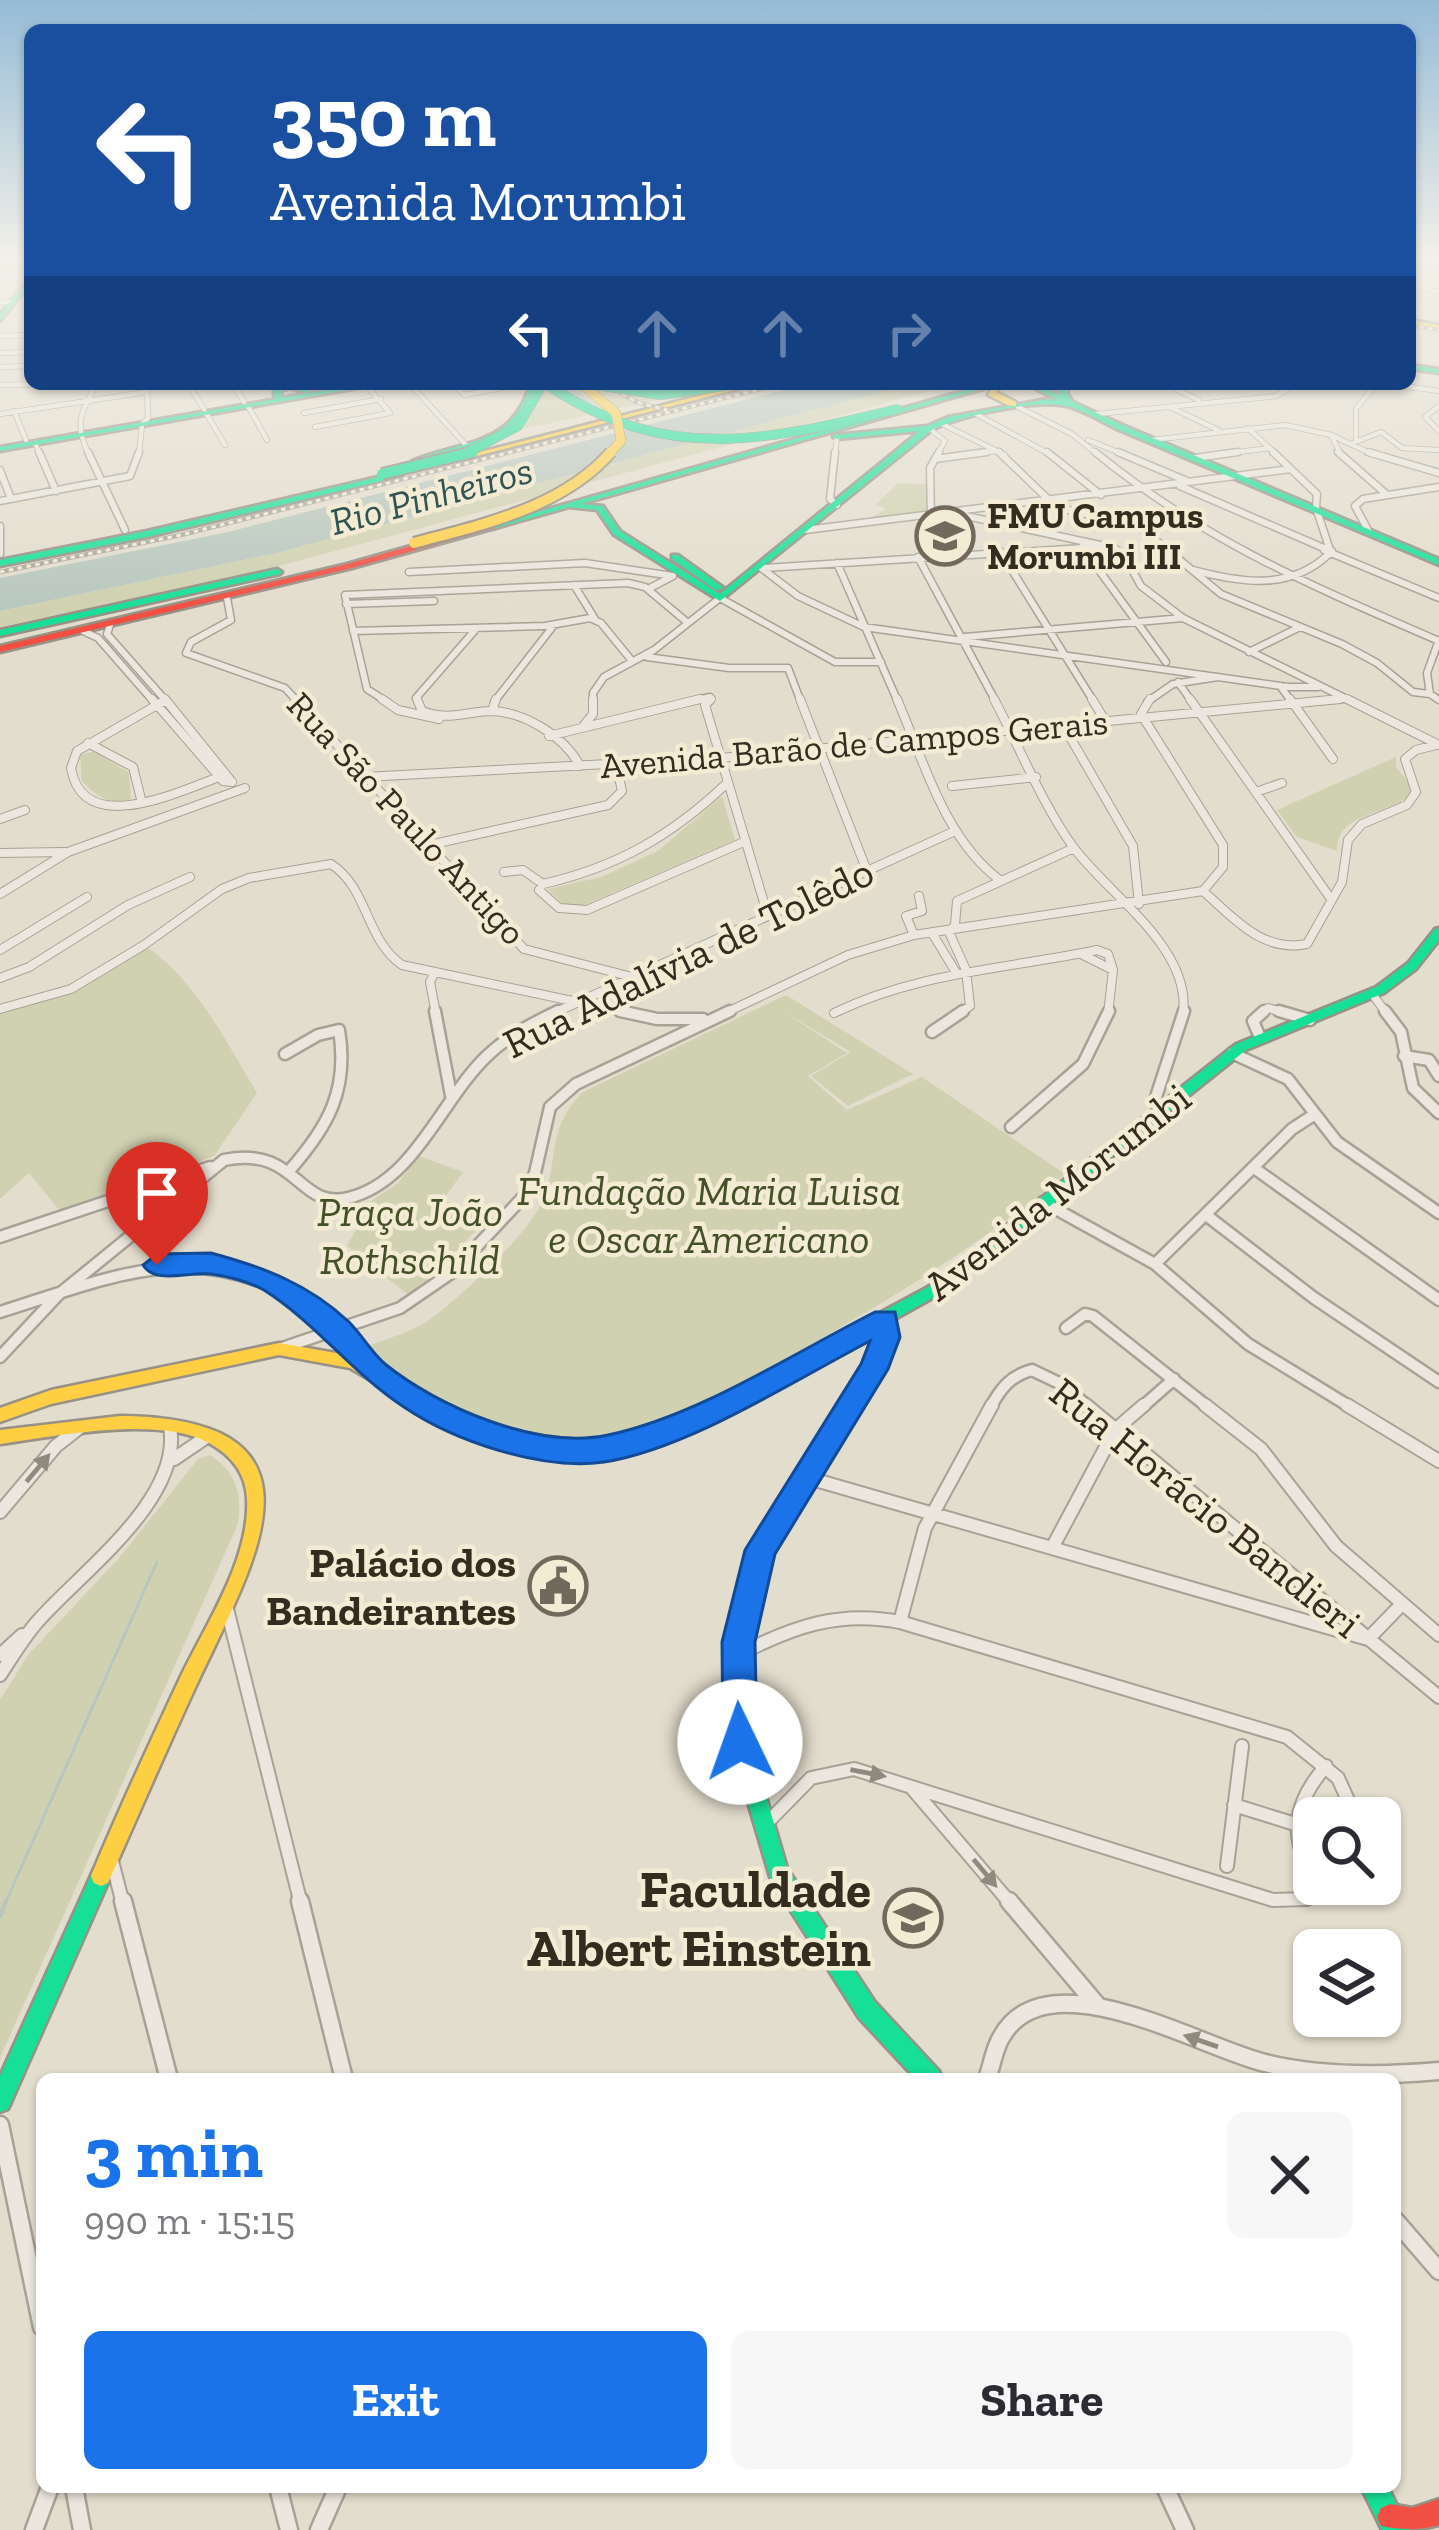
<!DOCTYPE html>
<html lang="en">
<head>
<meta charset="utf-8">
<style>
	:root { --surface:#fff; --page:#f7f7f7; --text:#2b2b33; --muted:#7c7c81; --accent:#1a73e8 }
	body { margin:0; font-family:"Zilla Slab",serif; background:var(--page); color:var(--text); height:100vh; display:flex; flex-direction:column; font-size:45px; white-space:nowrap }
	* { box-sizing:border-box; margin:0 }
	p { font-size:39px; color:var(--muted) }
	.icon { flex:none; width:66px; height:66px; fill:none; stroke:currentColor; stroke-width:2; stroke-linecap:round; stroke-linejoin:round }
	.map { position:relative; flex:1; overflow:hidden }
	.details { position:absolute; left:36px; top:2073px; width:1365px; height:420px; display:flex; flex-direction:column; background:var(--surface); border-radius:18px; box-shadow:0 3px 9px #0004 }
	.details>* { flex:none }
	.guide { position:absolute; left:24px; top:24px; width:1392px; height:366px; border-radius:18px; box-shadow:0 3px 9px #0004; background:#1a4fa0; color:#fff; overflow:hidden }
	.buttons { position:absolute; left:1293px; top:1797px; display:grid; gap:24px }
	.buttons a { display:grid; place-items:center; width:108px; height:108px; border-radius:18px; background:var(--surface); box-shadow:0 3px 9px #0004; font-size:60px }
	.pin { position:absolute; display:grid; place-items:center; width:102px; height:102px; color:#fff; margin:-123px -51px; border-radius:50% 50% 50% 0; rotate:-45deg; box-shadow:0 0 12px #0007 }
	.pin .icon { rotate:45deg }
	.me { position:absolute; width:132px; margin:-66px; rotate:357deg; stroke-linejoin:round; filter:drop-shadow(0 0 9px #0008) }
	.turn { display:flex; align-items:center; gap:42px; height:252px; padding:0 48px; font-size:54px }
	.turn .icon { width:156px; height:156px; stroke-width:2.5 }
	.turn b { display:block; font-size:84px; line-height:102px }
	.lanes { display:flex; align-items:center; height:114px; padding:0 48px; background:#0003; justify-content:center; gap:60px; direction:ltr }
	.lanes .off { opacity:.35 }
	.round { display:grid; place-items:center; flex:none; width:126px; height:126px; border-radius:18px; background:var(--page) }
	.overview { display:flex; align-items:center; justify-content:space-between; height:204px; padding:0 48px }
	h1 { font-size:72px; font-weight:700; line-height:90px; color:var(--accent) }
	.cta { display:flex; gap:24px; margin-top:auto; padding:24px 48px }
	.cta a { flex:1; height:138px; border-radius:18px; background:var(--accent); color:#fff; font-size:48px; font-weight:700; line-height:138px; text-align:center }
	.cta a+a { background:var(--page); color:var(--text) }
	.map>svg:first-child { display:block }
</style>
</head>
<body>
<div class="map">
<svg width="1439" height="2530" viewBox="0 0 1439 2530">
	<rect width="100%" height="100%" fill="#e3ddcd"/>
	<path fill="#d0d1b1" d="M535 384H596L672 397 517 430Z
		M912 384H956L249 574 0 627V611L276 553Z
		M898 483 928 484V515L866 521 886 509 876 504Z
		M95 751 129 773 131 799C113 807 94 795 82 781L80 755Z
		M1396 757V767L1415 790C1395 817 1336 809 1337 851L1297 837 1277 810Z
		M722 796 735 840 582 906 564 905 548 889 601 877 658 851Z
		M144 945C197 981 225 1040 257 1093L214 1156 59 1210 29 1173 0 1199V1009L47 998Z
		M786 995 913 1074 848 1106 811 1076 851 1052 781 1010 847 1053 808 1076 847 1110 922 1077 1065 1174C974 1251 872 1310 768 1369 725 1393 677 1427 629 1437 596 1443 505 1441 475 1428 434 1410 394 1380 366 1347 385 1339 408 1333 426 1322 454 1304 530 1232 542 1202 561 1158 544 1131 583 1092Z
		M419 1156 463 1172 443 1200 490 1216 411 1297 347 1246 371 1201 398 1183Z
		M210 1455C236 1471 244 1496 237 1526L0 2058V1700L28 1655 119 1558 198 1459Z"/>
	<path fill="#b8c7be" d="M807 384H912L276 553 0 611V578L228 532Z"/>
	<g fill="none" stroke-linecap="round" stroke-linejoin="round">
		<path stroke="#b8c7be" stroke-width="3" d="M5 1904 157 1562"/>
		<path stroke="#b8c7be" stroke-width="4.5" d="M0 1916 6 1901"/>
		<path fill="#b8c7be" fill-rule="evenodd" d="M558 384H567L589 401 582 403Z"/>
		<g stroke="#a8a296" stroke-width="6">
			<path id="street-far5" d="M1417 262 1439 277
				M1410 263 1439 261
				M0 265H30
				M0 278H30
				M1410 285 1439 292
				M0 302H13
				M0 336 30 335
				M0 353 30 352
				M0 367 30 366
				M188 384 204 409
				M233 384 244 402
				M410 384 466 445
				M454 384 464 395 524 384
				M1389 384 1439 391
				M0 385 52 384
				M1177 390 1199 400
				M248 406 267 440
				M1439 406 1425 417 1439 431
				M1018 407 1072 434 1098 455
				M1170 407 1218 430
				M14 411 26 440
				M206 413 225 445
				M304 413 381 399
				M0 414 147 392
				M976 414 1051 455
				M1097 414 1276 396 1295 384
				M940 423 1005 455
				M315 427 390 413 365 384
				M929 428 945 441 937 455
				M1248 428 1277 455
				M1331 435 1341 455
				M1088 440 1125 455
				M1151 440 1285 425 1331 435 1374 455
				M1356 441V409L1376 384
				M35 443 40 455
				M1353 443 1381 432 1402 448 1439 450
				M89 455C74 425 80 412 97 384
				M139 455 142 424 148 418 147 384
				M835 455 837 437
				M964 455 997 451
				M1215 455 1270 448"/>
		</g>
		<g stroke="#a8a296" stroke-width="9">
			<path id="street-far4" d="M39 452 56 491
				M88 452 125 530
				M835 452 830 499 837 505
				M999 452 1050 501
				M1047 452 1101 495
				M1095 452C1204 541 1312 586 1439 641
				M1118 452 1187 481
				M1273 452 1317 494 1316 508 1330 550
				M1338 452 1385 493
				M1368 452 1439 473
				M1195 458 1238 452
				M935 459 987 452
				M0 470 11 499
				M1180 486 1326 549
				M0 501 130 476 139 452
				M1043 504 1140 527 1221 594 1342 644 1377 663 1413 692 1430 694
				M957 514 1114 548 1124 555 1141 586 1183 618 1353 702
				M931 516 930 468 939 452
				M0 526V554
				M805 530 1291 469
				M1369 532 1355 506 1363 499 1439 487
				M1082 547 1166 662
				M1324 550 1332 551 1330 553Z
				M1000 551 1094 702
				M1331 553 1439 598
				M918 557 996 702
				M837 563 898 702
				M760 567 798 596 864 627 1288 687H1318
				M764 568 1099 547
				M1193 570C1242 583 1291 591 1330 553
				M409 572 585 563 673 576 648 589
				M574 585 595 619
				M227 598 231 620 191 642 186 653 285 688 298 702
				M346 604 434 601
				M110 625 107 634 167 702
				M83 631 98 638 154 702
				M353 631 545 626 590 618 601 623 632 661
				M965 637 1183 618
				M1439 640 1427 673 1430 694 1439 700
				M1249 652 1300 627
				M647 657 729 668H788L801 702
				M1178 682 1192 702
				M1280 686 1292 702
				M416 698 418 702
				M416 698 476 629
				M387 702 367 689 345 595 628 583 645 587 688 623
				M494 702 554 625
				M593 702V693L604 677 654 650 720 598 835 662H881
				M688 702 710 697 709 702
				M1147 702 1173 684 1218 677
				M1308 702 1343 699"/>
		</g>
		<g stroke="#a8a296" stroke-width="10">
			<path id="street-far3" d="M152 699 223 781 232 782
				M165 699 232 782
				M295 699 524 949 632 977
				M382 699 398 710 439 719
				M417 699 422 711C447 721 465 712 490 711 524 711 565 737 580 766
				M711 699 705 705 768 916
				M800 699 867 871
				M897 699C924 762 945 840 1001 881
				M994 699C1019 746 1043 806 1074 848 1108 894 1192 948 1183 1014
				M1092 699 1106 722
				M1190 699 1331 899
				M1290 699 1333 759
				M1347 699 1439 745
				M164 701 77 751 71 768C83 839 180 791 219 777
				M492 711 496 699
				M584 725 593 714V699
				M1063 725 1133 846 1139 904
				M549 736 700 699
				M88 743 133 767 142 803
				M364 777 720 758 1340 699
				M726 784C671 836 617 867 543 884L539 890 559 908 587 910 746 841
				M952 786 1036 777
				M1256 792 1282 783
				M0 819 25 810
				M425 846 608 805 622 791 618 773 623 765
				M0 853 65 852
				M504 872 523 870 543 884
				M1203 891C1234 918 1262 953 1307 944L1342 882 1348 840 1362 824 1407 805 1416 792 1405 759 1416 750 1436 745
				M0 894 68 852 245 788
				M932 933 957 974
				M914 935 906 916 922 911 919 896
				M0 950 87 897
				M1083 955 1113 970 1108 1014
				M434 974 430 982 436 1014
				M0 978 29 967 128 905 190 877
				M1373 995 1387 1014
				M0 1009 71 989 144 945 222 889 249 878 331 864C369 889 365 939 402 965L634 1014
				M834 1013C918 972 1007 969 1097 950L1108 954 1113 970
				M552 1014 955 831
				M723 1014 848 955 914 935 1203 891 1223 867V845L1141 714 1150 699
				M958 1014 970 1006 966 970 949 932 955 925 957 901 1074 848
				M1261 1014 1268 1008 1289 1014"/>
		</g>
		<g stroke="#a8a296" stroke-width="15">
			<path id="street-far2" d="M435 1011 451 1095
				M620 1011 657 1019H703
				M1279 1011 1310 1020
				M1385 1011 1401 1032 1413 1088 1439 1113
				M932 1032 963 1011
				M1259 1035 1253 1021 1264 1011
				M1232 1053 1288 1079 1337 1142 1439 1213
				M285 1054 318 1035 339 1030C349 1090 328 1127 289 1171
				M1404 1056 1429 1060 1439 1076
				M1163 1108 1155 1100 1184 1011
				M1011 1127 1083 1064 1109 1011
				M1254 1168 1439 1300
				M1043 1202 1155 1264 1248 1344 1352 1408
				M1206 1215 1314 1298 1439 1382
				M0 1237 210 1167
				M1155 1264 1292 1129 1312 1116
				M0 1312C106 1279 197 1236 300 1302 329 1321 355 1341 373 1371
				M1066 1328 1085 1314 1093 1316 1209 1408
				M279 1349 400 1308 454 1271 524 1196 535 1173 550 1107 576 1084 730 1011
				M0 1357 58 1295 224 1160C298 1145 297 1210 348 1198 415 1182 441 1099 488 1055 508 1036 533 1023 558 1011
				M990 1408C1001 1388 1010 1376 1032 1370L1061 1384 1090 1408
				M1141 1408 1174 1379"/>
		</g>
		<g stroke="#a8a296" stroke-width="16">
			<path id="street-far1" d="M1086 1405 1439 1697
				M1205 1405 1261 1449 1336 1546 1439 1635
				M1347 1405 1439 1461
				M174 1459 208 1436
				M805 1477 1368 1639 1401 1605
				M0 1512 56 1446 79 1428
				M1052 1548 1115 1430 1144 1405
				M226 1605 301 1904
				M900 1622 925 1528 992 1405
				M0 1655 22 1635
				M738 1655C792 1627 839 1610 900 1622L1287 1737 1338 1778 1356 1818
				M0 1675C12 1657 23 1638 38 1621 81 1572 183 1499 170 1427
				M911 1787 1011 1904
				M1234 1805 1295 1824
				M763 1827 811 1778 854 1769 1273 1900 1307 1899 1336 1884
				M112 1861 123 1904
				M1227 1866 1242 1746
				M1314 1878C1288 1836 1294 1802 1326 1766"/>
		</g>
		<g stroke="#a8a296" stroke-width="21">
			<path id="street" d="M123 1901 169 2079
				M300 1901 344 2079
				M1009 1901 1097 2005
				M987 2079C992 2066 994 2048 1002 2036 1048 1956 1202 2048 1265 2063 1322 2077 1382 2076 1439 2071
				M0 2125 42 2327
				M1395 2220 1439 2271
				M74 2487 82 2530
				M278 2487 289 2530
				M1165 2487 1185 2530
				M34 2530 50 2487
				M319 2530 338 2487"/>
		</g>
		<g stroke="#979186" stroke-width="5">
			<path id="fast" d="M1430 258H1439V261L1431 259Z
				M30 277V284L0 321V314Z
				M1410 365 1439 369V373L1410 369Z
				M289 384 311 391 307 393 290 388 281 391V398L364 384H381L0 451V447L277 399 274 397V388Z
				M530 384H538C522 444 468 449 416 463L412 461C461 440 513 447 530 384Z
				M988 384H1000L581 504 603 506 620 531 720 594 920 431 837 439 833 437 834 435 927 426 948 417 1047 399 1058 400 1026 384H1036L1062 396 1059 393 1062 384H1070L1067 393 1073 402 1125 426 1439 559V565L1119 430C1102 422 1084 410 1066 406 1035 399 960 416 932 430L720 601 614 535 597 510 569 507 492 529 488 526Z
				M399 472 403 474 402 476 147 537 0 566V560L147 531Z
				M672 555H678L724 588 716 590 672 559Z
				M277 569 282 572 280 574 0 636V630Z
				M1439 928V940L1416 969 1384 993 1246 1050 938 1295 893 1320 894 1337 880 1374 769 1552 748 1642 750 1742 787 1868 875 2002 939 2071 942 2079H916L859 2018 771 1880 730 1742V1642L752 1550 867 1367 878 1337V1328L704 1423 602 1457 495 1445 432 1416 430 1411 432 1406 438 1404 497 1431 602 1443 693 1413 928 1287 1236 1044 1376 987 1408 963 1435 929Z
				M101 1866 108 1869 111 1876 8 2109 0 2112V2076L94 1869Z
				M1361 2487H1388L1409 2530H1382Z"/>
		</g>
		<g stroke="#979186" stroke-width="5">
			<path id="slow" d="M1410 320 1439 325V329L1410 324Z
				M745 384H758L461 460 457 458Z
				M994 384 1001 386 996 392 1016 402V406H1010L988 395Z
				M279 1343 359 1357 444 1406 446 1411 444 1416 438 1418 432 1416 350 1368 279 1355 51 1404 0 1422V1408L51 1390Z
				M120 1416C345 1418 253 1563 195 1688 165 1753 137 1818 108 1883L101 1886 94 1883 91 1876C119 1809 150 1742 181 1676 206 1624 250 1559 247 1499 246 1472 230 1454 207 1442 155 1416 57 1436 0 1444V1430Z"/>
		</g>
		<g stroke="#979186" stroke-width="5">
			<path id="jam" d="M492 523 495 524V528L352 568 0 652V646L347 564Z
				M1439 2499V2525C1421 2530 1399 2530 1381 2526L1377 2517 1381 2508 1390 2504 1412 2508Z"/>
		</g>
		<use href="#street-far5" stroke="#ebe7de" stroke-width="4.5"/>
		<use href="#street-far4" stroke="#ebe7de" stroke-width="6"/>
		<use href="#street-far3" stroke="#ebe7de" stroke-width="8"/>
		<use href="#street-far2" stroke="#ebe7de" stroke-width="10"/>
		<use href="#street-far1" stroke="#ebe7de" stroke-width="12"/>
		<use href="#street" stroke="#ebe7de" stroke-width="16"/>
		<use href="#fast" fill="#16e098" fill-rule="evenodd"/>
		<use href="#slow" fill="#ffcf43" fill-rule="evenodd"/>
		<use href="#jam" fill="#f24e42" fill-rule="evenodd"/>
		<g stroke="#aaa79e" stroke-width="4.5">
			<path id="rail" d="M1410 326 1439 330
				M607 384 636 402 667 410
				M0 572 181 535 781 384"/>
		</g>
		<use href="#rail" stroke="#f3ebd4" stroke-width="3" stroke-dasharray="4.5" stroke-linecap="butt"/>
		<g stroke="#8d877d" stroke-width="10" stroke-linecap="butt">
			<path id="fast-bridge-far1" d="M546 384C667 465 765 441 898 409
				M596 385 661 395 739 384
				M463 455 518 426 543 384"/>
		</g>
		<g stroke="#8d877d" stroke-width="14" stroke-linecap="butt">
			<path id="fast-bridge" d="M382 474 473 452"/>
		</g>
		<g stroke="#8d877d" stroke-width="10" stroke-linecap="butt">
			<path id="slow-bridge-far1" d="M582 384 616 413 621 441 608 455"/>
		</g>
		<g stroke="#8d877d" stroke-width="14" stroke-linecap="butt">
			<path id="slow-bridge" d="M414 543C483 524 562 508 611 452"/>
		</g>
		<use href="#fast-bridge-far1" stroke="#16e098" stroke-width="9"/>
		<use href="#fast-bridge" stroke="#16e098" stroke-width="10"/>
		<use href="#slow-bridge-far1" stroke="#ffcf43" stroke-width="9"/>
		<use href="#slow-bridge" stroke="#ffcf43" stroke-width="10"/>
	</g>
	<defs><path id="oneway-solid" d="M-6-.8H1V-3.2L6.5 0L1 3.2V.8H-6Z" transform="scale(3)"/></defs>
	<g fill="#90897e">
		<use href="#oneway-solid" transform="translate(38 1468) rotate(-50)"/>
		<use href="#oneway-solid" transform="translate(868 1773) rotate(11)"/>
		<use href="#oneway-solid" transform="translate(985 1873) rotate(50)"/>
		<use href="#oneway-solid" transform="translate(1201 2041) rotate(-161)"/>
	</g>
	<linearGradient id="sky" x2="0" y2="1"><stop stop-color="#95bcd7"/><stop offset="0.42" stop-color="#f2f0e8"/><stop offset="1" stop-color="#f2f0e8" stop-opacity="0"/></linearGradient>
	<rect width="1439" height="612" fill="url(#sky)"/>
	<path fill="#1a73e8" stroke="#114b97" stroke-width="3" d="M211 1253C263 1267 309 1284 349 1322 362 1335 371 1352 385 1364 438 1407 538 1450 608 1435 698 1416 792 1354 875 1312H895L900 1337 888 1369 775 1554 755 1642 757 1742 752 1754 740 1759 728 1754 723 1742 722 1642 745 1550 861 1364 870 1341C793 1381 688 1449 604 1462 542 1471 454 1441 404 1407 352 1373 317 1324 264 1290 250 1282 227 1276 211 1274 190 1271 155 1285 143 1265L157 1254Z"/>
	<defs>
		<g id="university-ring" transform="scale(3)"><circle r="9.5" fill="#f3ebd4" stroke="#72695c" stroke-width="1.5"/><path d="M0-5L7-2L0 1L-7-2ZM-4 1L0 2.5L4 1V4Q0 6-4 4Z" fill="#72695c"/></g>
		<g id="civic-ring" transform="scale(3)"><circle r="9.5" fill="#f3ebd4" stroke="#72695c" stroke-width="1.5"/><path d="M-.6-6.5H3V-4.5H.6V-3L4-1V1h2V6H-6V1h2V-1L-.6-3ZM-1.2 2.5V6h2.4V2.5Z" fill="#72695c"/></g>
	</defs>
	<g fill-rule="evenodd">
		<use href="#university-ring" x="945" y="536"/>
		<use href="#civic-ring" x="558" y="1586"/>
		<use href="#university-ring" x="913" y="1918"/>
	</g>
	<g text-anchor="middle" stroke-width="9" stroke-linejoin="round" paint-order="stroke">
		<g font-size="36" font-weight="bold" fill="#352b1f" stroke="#f3ebd4" text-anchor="start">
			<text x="987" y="528">FMU Campus<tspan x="987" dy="41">Morumbi III</tspan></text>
		</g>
		<g font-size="36" fill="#352b1f" stroke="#f3ebd4">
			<text transform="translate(854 743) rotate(-5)" y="13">Avenida Barão de Campos Gerais</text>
			<text transform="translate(407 818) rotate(47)" y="13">Rua São Paulo Antigo</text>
		</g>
		<g font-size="39" font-style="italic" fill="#305453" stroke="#f3ebd4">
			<text transform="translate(431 495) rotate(-15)" y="14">Rio Pinheiros</text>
		</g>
		<g font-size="42" fill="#352b1f" stroke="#f3ebd4">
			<text transform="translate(688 957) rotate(-26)" y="15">Rua Adalívia de Tolêdo</text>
			<text transform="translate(1057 1191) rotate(-38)" y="15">Avenida Morumbi</text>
			<text transform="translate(1206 1507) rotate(39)" y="15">Rua Horácio Bandieri</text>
		</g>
		<g font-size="42" font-style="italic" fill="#445027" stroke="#f3ebd4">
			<text x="709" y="1205">Fundação Maria Luisa<tspan x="709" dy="48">e Oscar Americano</tspan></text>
			<text x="410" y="1226">Praça João<tspan x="410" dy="48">Rothschild</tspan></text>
		</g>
		<g font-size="42" font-weight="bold" fill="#352b1f" stroke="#f3ebd4" text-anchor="end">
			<text x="516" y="1577">Palácio dos<tspan x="516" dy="48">Bandeirantes</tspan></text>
		</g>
		<g font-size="51" font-weight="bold" fill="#352b1f" stroke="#f3ebd4" text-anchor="end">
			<text x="871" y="1907">Faculdade<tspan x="871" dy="59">Albert Einstein</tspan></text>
		</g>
	</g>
</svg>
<div class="buttons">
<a><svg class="icon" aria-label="search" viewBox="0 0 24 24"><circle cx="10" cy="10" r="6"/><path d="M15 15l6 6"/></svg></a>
<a><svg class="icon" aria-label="layers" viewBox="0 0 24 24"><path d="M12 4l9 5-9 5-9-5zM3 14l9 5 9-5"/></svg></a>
</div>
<div class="pin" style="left:157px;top:1265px;background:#d93025"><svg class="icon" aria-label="arrive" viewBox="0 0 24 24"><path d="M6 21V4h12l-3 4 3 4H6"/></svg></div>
<svg class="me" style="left:740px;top:1742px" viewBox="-20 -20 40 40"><circle r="19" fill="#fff"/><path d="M0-13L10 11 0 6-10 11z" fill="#1a73e8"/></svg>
<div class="guide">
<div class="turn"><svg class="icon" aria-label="left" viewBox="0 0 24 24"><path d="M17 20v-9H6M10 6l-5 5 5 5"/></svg><div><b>350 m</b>Avenida Morumbi</div></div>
<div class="lanes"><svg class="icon" aria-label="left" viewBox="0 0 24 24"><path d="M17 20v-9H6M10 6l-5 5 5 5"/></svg><svg class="icon off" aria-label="ahead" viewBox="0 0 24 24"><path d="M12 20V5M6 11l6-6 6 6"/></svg><svg class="icon off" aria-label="ahead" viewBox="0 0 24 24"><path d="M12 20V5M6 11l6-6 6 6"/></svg><svg class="icon off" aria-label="right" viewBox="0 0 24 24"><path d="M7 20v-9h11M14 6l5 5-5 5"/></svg></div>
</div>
<section class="details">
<div class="overview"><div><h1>3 min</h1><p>990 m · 15:15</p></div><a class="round"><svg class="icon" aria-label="close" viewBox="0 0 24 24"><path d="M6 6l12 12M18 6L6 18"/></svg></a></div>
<div class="cta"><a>Exit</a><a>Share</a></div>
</section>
</div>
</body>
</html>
